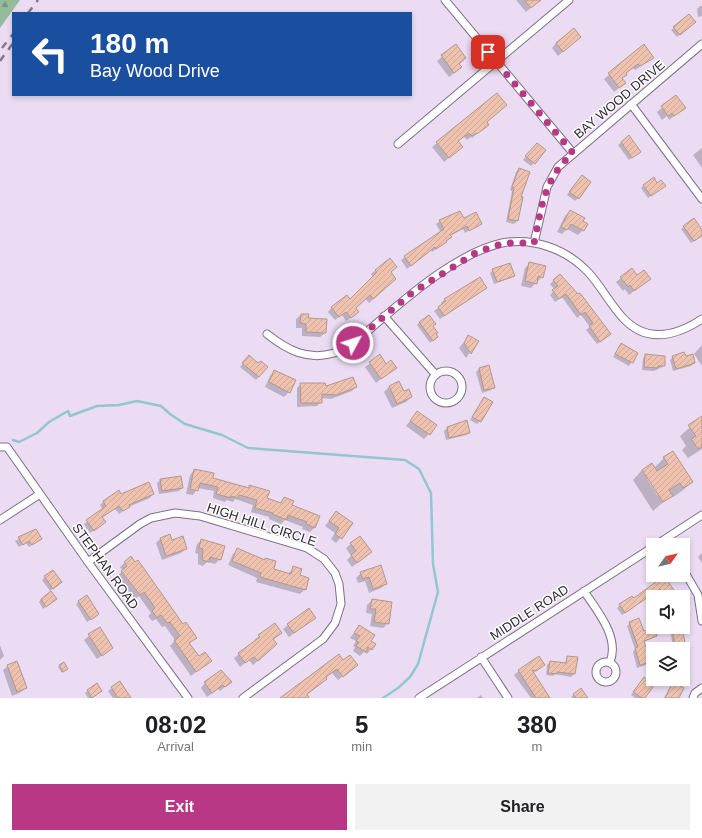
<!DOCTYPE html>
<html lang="en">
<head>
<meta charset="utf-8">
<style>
	:root { --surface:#fff; --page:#f2f2f2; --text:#202124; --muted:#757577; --accent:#b83885 }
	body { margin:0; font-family:Arial,sans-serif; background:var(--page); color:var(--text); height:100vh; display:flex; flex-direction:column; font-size:15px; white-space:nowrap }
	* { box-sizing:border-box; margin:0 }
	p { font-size:13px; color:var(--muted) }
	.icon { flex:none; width:22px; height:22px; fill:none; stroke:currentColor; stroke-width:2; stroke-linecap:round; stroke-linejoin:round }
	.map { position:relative; height:698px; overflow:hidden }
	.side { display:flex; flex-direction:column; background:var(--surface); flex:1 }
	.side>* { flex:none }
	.top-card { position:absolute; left:12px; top:12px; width:400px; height:84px; border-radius:0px; box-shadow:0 2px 6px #0003; background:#1a4fa0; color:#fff; overflow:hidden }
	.needle { width:26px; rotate:56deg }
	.controls { position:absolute; left:646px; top:538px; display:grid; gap:8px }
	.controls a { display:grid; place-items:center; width:44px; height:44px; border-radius:0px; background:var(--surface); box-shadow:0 2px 6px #0003; font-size:20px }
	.pin { position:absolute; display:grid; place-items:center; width:34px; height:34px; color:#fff; margin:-17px; border-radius:8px; box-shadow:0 2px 6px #0006 }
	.me { position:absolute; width:44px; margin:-22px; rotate:50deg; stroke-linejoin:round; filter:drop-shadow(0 0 3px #0008) }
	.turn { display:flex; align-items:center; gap:14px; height:84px; padding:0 12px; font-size:18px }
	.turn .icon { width:52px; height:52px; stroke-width:2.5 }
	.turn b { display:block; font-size:28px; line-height:34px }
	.eta { display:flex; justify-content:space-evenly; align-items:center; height:68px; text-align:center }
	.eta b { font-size:24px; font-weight:700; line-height:28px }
	.primary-button { display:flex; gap:8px; margin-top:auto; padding:8px 12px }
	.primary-button a { flex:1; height:46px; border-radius:0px; background:var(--accent); color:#fff; font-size:16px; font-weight:700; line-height:46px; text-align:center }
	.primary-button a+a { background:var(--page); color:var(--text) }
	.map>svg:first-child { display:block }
</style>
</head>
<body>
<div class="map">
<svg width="702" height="698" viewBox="0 0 702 698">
	<defs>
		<pattern id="forest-firs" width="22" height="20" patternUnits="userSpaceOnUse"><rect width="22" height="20" fill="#95ba9c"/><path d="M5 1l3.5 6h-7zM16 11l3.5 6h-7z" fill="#7a9880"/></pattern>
		<pattern id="building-hatch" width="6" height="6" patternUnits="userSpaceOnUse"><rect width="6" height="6" fill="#eec2af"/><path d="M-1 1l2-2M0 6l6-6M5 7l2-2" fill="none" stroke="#cda797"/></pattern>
	</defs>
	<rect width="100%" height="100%" fill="#ebdcf4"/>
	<path fill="url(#forest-firs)" d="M0 0H20L0 28Z"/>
	<path fill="#0003" fill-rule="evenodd" d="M516 0H535L532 7 526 12Z
		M700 6H702V16L698 17 697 9Z
		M692 25 677 37 671 30 674 28Z
		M580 37 558 56 552 48 556 43Z
		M456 45 458 64 456 72 449 77 437 61Z
		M644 46 653 58 635 70 633 68 625 74 622 79 625 83 614 92 604 79Z
		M676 96 685 108 669 120 667 116 662 120 657 112Z
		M486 122 488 125 472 138 471 137 467 140 464 136 458 142 457 151 444 162 432 147 437 143Z
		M629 137 637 154 629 160 618 145Z
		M534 147 545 151 531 166 523 160Z
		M702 148V168L693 155Z
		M519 169V198L517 221 514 224 506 222 512 191 510 190 516 172Z
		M579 179 578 198 575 201 567 195Z
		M644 185 661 189 648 198 641 188Z
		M570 211 582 222 583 230 578 235 567 229 562 234 557 232 565 216Z
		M464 219 481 223 465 233 463 229 450 236 442 245 432 252 431 250 407 269 401 260 441 233 436 224 440 221Z
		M684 227 702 232V235L691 243 681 229Z
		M530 263 542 277 531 288 521 286 525 268Z
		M376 270 390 273 391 283 369 303 365 298 355 308 353 316 346 321 342 315 335 320 328 312 332 307 350 301 373 277 371 274Z
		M493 270 514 275 511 278 494 284 490 273Z
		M560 275 606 337 597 344 586 330 590 327 581 315 577 318 562 297 555 302 550 295 555 290 550 284Z
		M636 276 649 279 629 295 625 289 623 291 616 282 621 278Z
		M486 287 440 319 434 311 442 305 441 303 445 299Z
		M301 315 307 319 325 333 320 337 302 336V328H296V319Z
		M420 322 432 326 437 337 430 343 417 325Z
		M468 337 477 342 466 358 459 348Z
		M621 344 637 354 629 366 613 357Z
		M702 345V366L694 354Z
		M380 356 386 365 395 368 376 383 365 367Z
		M646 356 664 366 654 371 642 370 643 358Z
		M673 357H685L694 363 691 366 673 371 670 360Z
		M246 360 267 367 256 380 240 367Z
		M489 366 494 387 491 390 482 393 476 372 479 369Z
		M275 371 294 381 289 392 284 397 265 387 270 376Z
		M399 383 403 392 411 397 406 402 392 408 384 392 389 387Z
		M301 384 325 388 356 387 352 391 331 399 321 398V402L317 406 297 407V388Z
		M484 398 480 421 477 424 470 420Z
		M417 412 429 434 424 439 406 426Z
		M702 417V449L688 458 682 450 686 446 680 436Z
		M466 422 469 432 466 435 446 440 444 431 447 428Z
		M664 458 692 482 682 491 673 497 672 495 653 511 633 480 642 470 654 468ZM647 479H649L660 494 658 496Z
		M194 470 212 478 247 489 250 486 266 499 279 504 284 498 315 527 310 532 302 529 303 527 285 520 281 524 269 519V517L251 512 253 505 235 499 233 502 227 500 225 502 213 498 214 491 198 488 193 495 186 494 190 475Z
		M160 480 182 488 179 491 159 494 157 483Z
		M119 492 121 495 153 494 150 498 128 507 119 514 115 509 102 518 105 522 102 525 90 533 84 524 103 510 100 505 103 502Z
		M336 512 352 524 336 543 331 539 335 533 325 526Z
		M35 530 41 539 29 547 26 543 19 547 15 541Z
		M161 538 171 541 186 548 181 553 162 560 156 543Z
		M202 540 220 559 215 564 207 562 203 566 198 564V554L195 553 197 544Z
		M351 544 371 552 352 567 347 560 351 556 346 548Z
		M238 550 264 561 266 559 272 569 288 574 294 567 305 589 300 594 256 582 257 578 228 565 233 554Z
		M702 553V563L698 557Z
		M124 563 195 638 189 644 199 657 210 661 191 676 170 646 175 640 165 626 162 627 156 619 152 621 148 616 151 613 139 596 135 599 117 576 123 571 120 567Z
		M52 571 58 585 50 591 42 580Z
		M361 573 386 584 381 588 369 593 365 581 358 583 356 578Z
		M664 577 678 597H661L657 591 622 615 617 608 620 605 634 600Z
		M41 599 53 602 43 609 39 602Z
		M372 600 388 623 383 628 370 626 372 614 366 613 367 605Z
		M79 601 98 614 87 622 76 604Z
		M310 622 289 637 283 629 288 625Z
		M630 623 643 632 656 636 644 642 649 662 646 665 637 668 633 652 635 649 627 626Z
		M359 626 370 641 371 649 367 654 364 652 360 656 353 651 355 647 353 646 356 641 350 638Z
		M670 627H682L685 646 682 649H673Z
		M99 628 112 648 97 659 84 640Z
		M281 633 273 640 263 656 253 665 249 660 240 667 234 658 255 642 254 640 259 636Z
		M0 645 4 656 0 660Z
		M338 655 352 669 338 680 332 673 325 678 326 679 321 684 306 695 308 698H282Z
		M683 655 688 679 685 682 677 683 676 679H683Z
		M568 657 577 658 574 674 571 677 555 674 553 676 546 675 547 665 550 662 564 664Z
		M64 663 66 670 62 673 58 667Z
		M653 664V673L651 674 650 667Z
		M544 665 533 673 550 698H531L514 675 519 671Z
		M8 666 26 688 21 692 12 696 3 670Z
		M644 678V698H635L631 695Z
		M120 682 128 698H113L108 691Z
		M231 682 220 691 218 689 207 697 201 688 205 683Z
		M673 684 678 698H664L670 687Z
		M581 689 587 698H571L573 695Z
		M88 691H101L92 698H88L85 693Z
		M481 695 483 698H477Z"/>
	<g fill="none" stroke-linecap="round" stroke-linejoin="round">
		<path stroke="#91c7d0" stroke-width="2.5" d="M13 440 19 442 37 433 49 422 68 411 70 416 97 406 119 405 137 401 161 406 170 414 185 424 222 435 248 448 405 460 419 469 431 493 433 564 438 592 418 664 410 677 398 688 383 698"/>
	</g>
	<path fill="url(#building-hatch)" stroke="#b2988c" d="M524 0H541L531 8Z
		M689 14 696 22 680 35 673 27Z
		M574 28 581 37 563 52 556 43Z
		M456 44 466 58 459 64 462 67 454 73 441 55Z
		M644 44 654 58 640 66 638 64 626 73 627 75 622 78 626 83 619 88 608 73Z
		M497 93 507 105 487 122 489 125 477 134 476 133 472 136 469 133 458 141 463 147 449 158 436 142Z
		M676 95 686 108 674 116 672 113 668 116 661 106Z
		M629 135 641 152 632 158 621 142Z
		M537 143 546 150 535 164 525 156Z
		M519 168 530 172 521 197H523L518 221 508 219 514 188 512 187Z
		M582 175 591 182 579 199 569 192Z
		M654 177 657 183 661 180 666 186 651 196 643 185Z
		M570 210 585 218 583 221 588 224 584 231 571 224 567 230 561 227Z
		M460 211 464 218 476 212 482 224 469 231 467 226 450 235 452 237 446 241 447 242 436 249 435 247 411 266 404 256 444 229 439 220Z
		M694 218 702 230V236L694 241 683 226Z
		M390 258 397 267 391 272 396 279 373 299 370 295 356 308 359 312 351 318 346 312 339 317 331 307 347 295 350 299 377 272 375 270Z
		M529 262 546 266 543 278 538 276 537 284 525 281Z
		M510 263 515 276 497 282 492 269Z
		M632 268 637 275 644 270 651 279 634 291 630 285 628 287 620 277Z
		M560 274 578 294 580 293 611 334 600 342 589 326 593 323 585 312 581 315 566 294 559 299 552 290 558 286 553 280Z
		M480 277 487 288 444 316 438 307 446 301 444 299Z
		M301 314H309L308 318 327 319 326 333 306 332V324L300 323Z
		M429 315 436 324 433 326 438 333 436 334 438 337 433 341 419 322Z
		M468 335 479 341 471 354 464 343Z
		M621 343 638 353 633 363 615 354Z
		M684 352 686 356 693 354 695 363 676 369 672 356Z
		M380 354 386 364 391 360 397 368 381 379 369 362Z
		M645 354 665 356V366H658V368L644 367Z
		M249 355 258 363 261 361 268 367 259 377 242 363Z
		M489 365 495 388 484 390 479 368Z
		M274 370 296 380 290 393 269 382Z
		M353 377 357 387 336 395 322 394V403H301L300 383H325L326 386Z
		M399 381 404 391 409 389 412 397 397 404 389 386Z
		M484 397 493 402 481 422 472 417Z
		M417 411 437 425 430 435 410 421Z
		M702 416V447L698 449 691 439 696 436 688 425Z
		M467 420 470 433 449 438 447 427Z
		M673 451 693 482 683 488 680 483 669 490 673 496 663 502 642 470 652 463 657 471 668 464 663 457Z
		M194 469 214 473 213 478 249 488V485L270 491 267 498 281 503 284 497 294 501 292 505 320 516 315 528 306 524 307 522 288 515 287 520 272 514 273 513 255 508 257 500 239 495 238 498 231 496V498L216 494 218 487 200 483 198 491 190 489Z
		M181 476 183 488 162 491 160 479Z
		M149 482 154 494 129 505 130 507 123 511 119 506 102 517 106 522 94 531 86 520 106 506 103 501 119 490 121 494Z
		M336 511 353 523 342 539 335 534 339 528 329 521Z
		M36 529 42 539 32 545 29 541 23 545 18 537Z
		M170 534 172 540 183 536 187 549 166 556 160 538Z
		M360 536 372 552 357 563 351 555 356 551 350 543Z
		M201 539 225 546 221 560 210 557 209 562 202 560 203 549 199 548Z
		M237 548 265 560V558L276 561 274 569 291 574 293 566 302 569 300 575 309 578 306 590 260 577 261 573 232 561Z
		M131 556 135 562 138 560 183 624 186 622 197 638 189 643 199 656 205 652 212 661 196 672 174 640 180 636 170 622 167 623 161 615 157 618 152 611 155 608 144 592 140 595 121 571 127 566 124 562Z
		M381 565 387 584 373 589 369 577 363 579 360 572Z
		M53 570 62 582 53 589 44 576Z
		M664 576 679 597H666L660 589 625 613 619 604 632 596 634 598Z
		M51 591 57 599 46 607 41 599Z
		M87 595 99 614 91 620 78 601Z
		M372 599 392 602 389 624 374 622 376 609H370Z
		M309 608 316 618 294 633 287 624Z
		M639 618 644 631 654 627 657 636 644 641 651 662 640 665 635 648 638 647 629 622Z
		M275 623 282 633 273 639 277 644 258 661 254 657 245 663 238 653 260 637 258 635Z
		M359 625 375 635 371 641 376 644 372 650 368 647 366 652 356 646 359 642 356 641 360 636 354 633Z
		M100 627 113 648 102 656 88 634Z
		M682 629 686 647 676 649 672 631Z
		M339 654 343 660 350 655 358 665 343 677 337 669 326 677 327 679 307 694 309 698H280Z
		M539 656 545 665 536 671 532 670 550 698H536L518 670Z
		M567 656 578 657 575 674 557 672V674L548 673 550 661 566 663Z
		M17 661 27 688 17 692 7 665Z
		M64 662 68 669 63 672 59 665Z
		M221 670 232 682 225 687 223 685 212 693 204 682Z
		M644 677 653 684V687L645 698H642L633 692Z
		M120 681 131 698H118L111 687Z
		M673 682 684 688 679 698H665Z
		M97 683 102 691 92 698 87 690Z
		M581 688 588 698H576L573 694Z"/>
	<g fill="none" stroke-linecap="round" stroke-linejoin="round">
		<g stroke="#7d7085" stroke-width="9">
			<path id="minor" d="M445 0 573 153
				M631 104 702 199
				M398 144 569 0
				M534 243 547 187 558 167 702 44
				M384 316 436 375
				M267 334C287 350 308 361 334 353 353 347 368 330 383 318 414 291 461 252 502 243 533 237 566 249 588 272 601 286 610 304 623 318 647 344 676 336 702 319
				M430 387a16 16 0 1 1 32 0a16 16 0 1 1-32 0Z
				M0 447H7L88 562 188 698
				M0 520 40 494
				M656 545 702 515
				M88 562 140 524 151 518 175 513 200 516 307 548 324 559 335 573 339 584 341 604 335 623 323 639 243 698
				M683 569 698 595 702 621
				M584 591C597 611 620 637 610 662
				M481 657 508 698
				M596 672a10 10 0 1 1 20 0a10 10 0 1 1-20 0Z
				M419 698 653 547
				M693 698 695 693 702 688"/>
		</g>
		<use href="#minor" stroke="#fff" stroke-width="7"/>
		<path stroke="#837989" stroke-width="2.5" stroke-dasharray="7 7" stroke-linecap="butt" d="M28 13 38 0
			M2 48 13 34
			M0 61 13 43"/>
	</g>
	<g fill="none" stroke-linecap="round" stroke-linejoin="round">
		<path stroke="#b83885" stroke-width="7" stroke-dasharray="0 12.6" d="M353 343 413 292 477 252 504 243H534C542 207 543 179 573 153L488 52"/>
	</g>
	<g text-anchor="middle" stroke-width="3" stroke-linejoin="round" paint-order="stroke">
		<g font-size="13" fill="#332d36" stroke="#fff">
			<text transform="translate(619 99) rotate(-40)" y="5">BAY WOOD DRIVE</text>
			<text transform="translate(262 524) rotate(18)" y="5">HIGH HILL CIRCLE</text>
			<text transform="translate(106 566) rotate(54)" y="5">STEPHAN ROAD</text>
			<text transform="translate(529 612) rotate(-33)" y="5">MIDDLE ROAD</text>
		</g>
	</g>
</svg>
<div class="controls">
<a><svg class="needle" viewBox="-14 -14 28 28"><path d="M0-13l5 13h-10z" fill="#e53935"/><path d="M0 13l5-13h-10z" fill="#757577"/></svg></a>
<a><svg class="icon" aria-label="sound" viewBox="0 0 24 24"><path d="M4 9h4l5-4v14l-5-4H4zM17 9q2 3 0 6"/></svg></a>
<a><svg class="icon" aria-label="layers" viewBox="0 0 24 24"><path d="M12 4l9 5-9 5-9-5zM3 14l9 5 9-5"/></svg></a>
</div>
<div class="pin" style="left:488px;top:52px;background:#d93025"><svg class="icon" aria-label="arrive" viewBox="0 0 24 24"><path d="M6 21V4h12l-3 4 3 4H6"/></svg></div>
<svg class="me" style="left:353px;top:343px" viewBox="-20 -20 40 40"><circle r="17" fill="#b83885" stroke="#fff" stroke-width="3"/><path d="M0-11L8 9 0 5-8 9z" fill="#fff"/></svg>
<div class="top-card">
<div class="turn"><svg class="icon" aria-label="left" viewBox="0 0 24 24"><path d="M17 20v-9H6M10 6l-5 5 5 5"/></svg><div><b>180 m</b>Bay Wood Drive</div></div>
</div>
</div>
<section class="side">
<div class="eta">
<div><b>08:02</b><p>Arrival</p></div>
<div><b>5</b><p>min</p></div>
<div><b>380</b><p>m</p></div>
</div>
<div class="primary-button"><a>Exit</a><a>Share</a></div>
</section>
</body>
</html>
